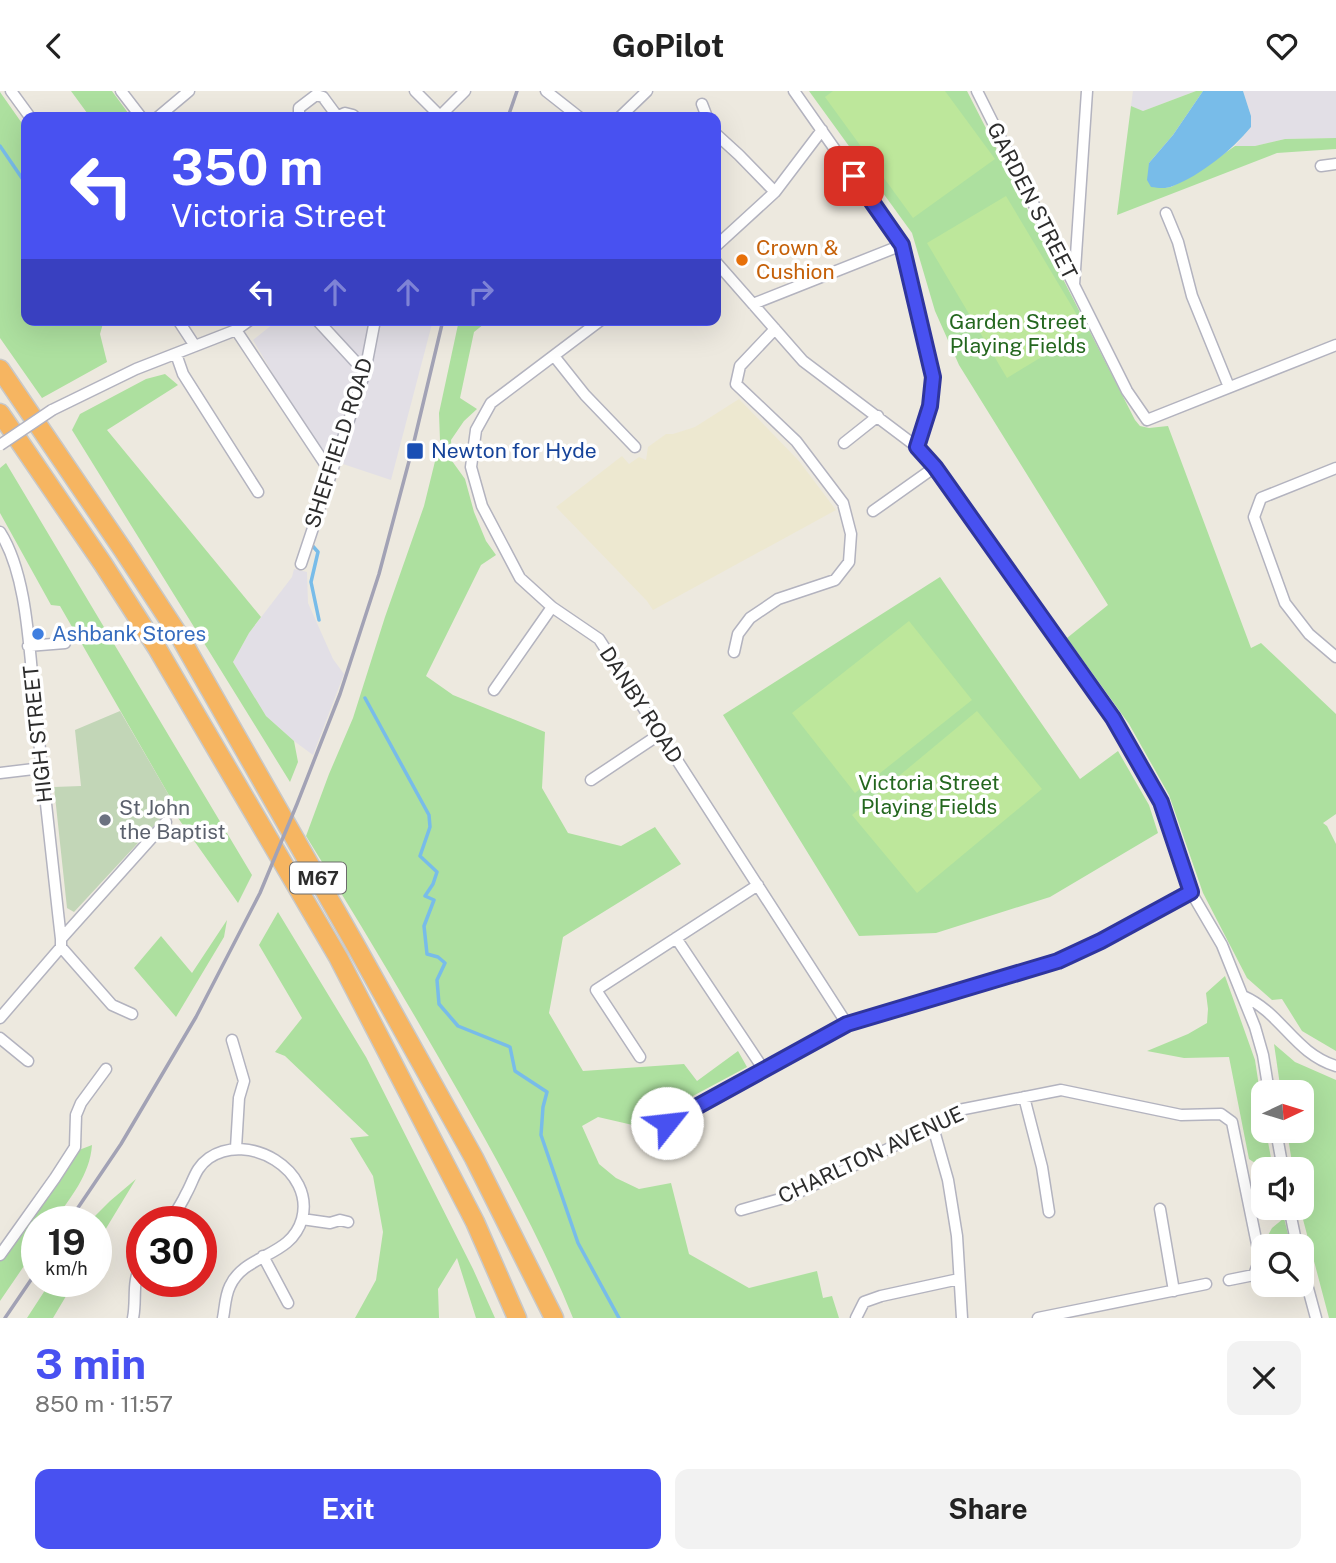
<!DOCTYPE html>
<html lang="en">
<head>
<meta charset="utf-8">
<style>
	:root { --surface:#fff; --page:#f2f2f2; --text:#222; --muted:#767676; --accent:#4851f1 }
	body { margin:0; font-family:"Public Sans",sans-serif; background:var(--page); color:var(--text); height:100vh; display:flex; flex-direction:column; font-size:26px; white-space:nowrap }
	* { box-sizing:border-box; margin:0 }
	p { font-size:23px; color:var(--muted) }
	.icon { flex:none; width:38px; height:38px; fill:none; stroke:currentColor; stroke-width:2; stroke-linecap:round; stroke-linejoin:round }
	.map { position:relative; height:1227px; overflow:hidden }
	.drawer { display:flex; flex-direction:column; background:var(--surface); flex:1 }
	.drawer>* { flex:none }
	.top-card { position:absolute; left:21px; top:21px; width:700px; height:214px; border-radius:14px; box-shadow:0 7px 28px #0002; background:#4851f1; color:#fff; overflow:hidden }
	.needle { width:46px; rotate:86deg }
	.fabs { position:absolute; left:1251px; top:989px; display:grid; gap:14px }
	.fabs a { display:grid; place-items:center; width:63px; height:63px; border-radius:14px; background:var(--surface); box-shadow:0 7px 28px #0002; font-size:35px }
	.speed { position:absolute; left:21px; top:1115px; display:flex; gap:14px; font-size:35px; font-weight:700; text-align:center }
	.speed>* { display:grid; place-content:center; width:91px; height:91px; border-radius:50%; background:var(--surface); box-shadow:0 7px 28px #0002; line-height:1 }
	.speed small { font-size:18px; font-weight:400 }
	.speed .limit { border:10px solid #d22; background:#fff; color:#111 }
	.pin { position:absolute; display:grid; place-items:center; width:60px; height:60px; color:#fff; margin:-30px; border-radius:14px; box-shadow:0 4px 10px #0006 }
	.me { position:absolute; width:77px; margin:-38px; rotate:61deg; stroke-linejoin:round; filter:drop-shadow(0 0 5px #0008) }
	.turn { display:flex; align-items:center; gap:24px; height:147px; padding:0 35px; font-size:32px }
	.turn .icon { width:91px; height:91px; stroke-width:2.5 }
	.turn b { display:block; font-size:49px; line-height:60px }
	.lanes { display:flex; align-items:center; height:66px; padding:0 35px; background:#0003; justify-content:center; gap:35px; direction:ltr }
	.lanes .off { opacity:.35 }
	.round { display:grid; place-items:center; flex:none; width:74px; height:74px; border-radius:14px; background:var(--page) }
	.overview { display:flex; align-items:center; justify-content:space-between; height:119px; padding:0 35px }
	h1 { font-size:42px; font-weight:700; line-height:52px; color:var(--accent) }
	.button { display:flex; gap:14px; margin-top:auto; padding:14px 35px }
	.button a { flex:1; height:80px; border-radius:14px; background:var(--accent); color:#fff; font-size:28px; font-weight:700; line-height:80px; text-align:center }
	.button a+a { background:var(--page); color:var(--text) }
	header { display:flex; justify-content:space-between; align-items:center; height:91px; padding:0 35px; background:var(--surface); font-size:32px; font-weight:700 }
	.map>svg:first-child { display:block }
</style>
</head>
<body>
<header><svg class="icon" aria-label="back" viewBox="0 0 24 24"><path d="M15 5l-7 7 7 7"/></svg>GoPilot<svg class="icon" aria-label="heart" viewBox="0 0 24 24"><path d="M12 20l-8-8c-3-5 5-10 8-4 3-6 11-1 8 4z"/></svg></header>
<div class="map">
<svg width="1336" height="1227" viewBox="0 0 1336 1227">
	<rect width="100%" height="100%" fill="#ede9df"/>
	<path fill="#e2dfe6" d="M1133 0H1196L1143 20 1131 15Z
		M1243 0H1336V47L1285 48 1255 55H1235L1251 36V25Z
		M278 229H433L391 389 322 366 253 249Z
		M294 478 307 481 308 512 333 568 344 583 313 664 294 650 266 625 233 571 249 542 292 486Z"/>
	<path fill="#ede8d0" d="M739 308 799 370 836 419 653 519 647 510 556 416 622 365 629 373 639 366 646 369 648 356 666 343H673L695 336Z"/>
	<path fill="#ade09f" d="M71 0H112L131 26H90Z
		M809 0H967L1135 329 1140 335 1149 337 1168 335 1251 557 1261 552 1336 623V723L1323 732 1327 735 1336 753V960L1302 940 1282 908 1272 909 1247 887 1203 802 1169 704 1129 633 1067 547 1108 514 959 274 935 220 912 142Z
		M1196 0H1203L1173 44 1149 72 1161 97 1171 96 1195 83 1235 55H1255L1285 48 1336 47V58L1277 62 1117 124 1131 15 1143 20Z
		M0 1 26 38V229H104L100 243 107 271 42 307 0 247Z
		M459 229H489L474 241 460 307 477 318 464 330 451 349 452 370 465 388 474 421 486 450 496 464 481 474 426 585 453 604 545 641 542 697 568 742 621 755 655 736 681 773 563 846 549 922 583 980 684 973 697 990 738 960 747 976 637 1035 598 1026 582 1035 599 1073 616 1087 639 1098 671 1092 689 1163 749 1197 817 1180 823 1207 832 1205 839 1227H573C541 1148 500 1074 458 1000 409 914 358 829 306 745L329 683 353 627 385 526 424 415 440 350 439 322Z
		M165 283 178 294 107 339 261 526 249 542 233 571 266 625 294 650 298 671 290 691 72 339 80 323 146 288Z
		M6 372 252 784 238 812 178 727 174 713 60 515 51 514 0 422V377Z
		M940 486 1080 688 1118 660 1149 714 1158 742 1050 806 936 842 859 845 723 624Z
		M278 821 366 966 473 1178 495 1227H476L457 1167 438 1198 439 1227H355L376 1189 383 1141 373 1085 350 1047 369 1045 285 965 275 961 302 927 259 854Z
		M227 829 224 846 176 926 134 877 161 845 192 882Z
		M1225 885 1255 969 1263 1022 1264 1040H1266L1273 1078H1264L1249 1068 1229 966 1184 967 1147 960 1188 943 1207 932 1208 918 1206 902Z
		M1274 953 1295 971 1336 989V1227H1329L1300 1117 1302 1116V1078H1293L1287 1040H1302V1001H1281Z
		M92 1054C90 1084 70 1107 54 1130H37V1156L0 1210V1170L31 1130 79 1059Z
		M136 1088 96 1154V1130H90L110 1110Z
		M1284 1127 1291 1155H1266L1265 1150 1272 1137Z
		M51 1190H75L53 1227H27Z"/>
	<path fill="#c2d6b7" d="M120 620 174 713 74 821 67 817 54 696 81 695 75 639Z"/>
	<path fill="#bde79b" d="M833 0H945L995 68 913 127 825 6Z
		M1006 105 1086 239 1007 287 927 152Z
		M909 530 972 609 855 702 792 622Z
		M977 620 1042 698 917 802 852 724Z"/>
	<path fill="#78bce9" d="M1203 0H1243L1251 25V36C1232 59 1201 84 1173 95 1166 98 1159 97 1151 96L1147 89 1149 72 1173 44Z"/>
	<g fill="none" stroke-linecap="round" stroke-linejoin="round">
		<path stroke="#78bce9" stroke-width="3.5" d="M0 55 26 93
			M310 452 318 461 311 491 319 529
			M365 607 429 724 430 736 420 765 437 781 433 793 425 805 434 809 424 835 427 863 438 866 445 872 437 889 439 913 458 935 510 956 515 980 547 1001 543 1016 541 1044 578 1152 619 1227"/>
		<g stroke="#b3b3bf" stroke-width="13">
			<path id="street" d="M11 0 30 26
				M121 0 141 26
				M415 0 440 25
				M546 0 579 26
				M794 0 902 154 933 286 930 315 917 356
				M977 0 1127 300 1147 329 1336 254
				M702 13 707 26
				M158 26 189 0
				M299 26V17L316 4 323 6 337 25
				M336 26 345 22 353 24 355 26
				M439 26 465 0
				M620 26 647 0
				M716 43 739 64 775 101
				M1321 75 1336 73
				M1166 122 1178 151 1192 205 1229 296
				M716 155 775 101 822 39
				M716 171 803 270 917 356 935 376 1113 627 1161 711 1191 801 1222 854 1255 936 1263 964 1269 1001
				M1074 194 1087 0
				M753 213 902 154
				M178 229 195 255
				M317 229 365 281
				M601 229 491 312 476 339 471 376 482 415 520 487 552 516 599 548 847 933
				M236 239 331 382
				M176 263 183 283 258 401
				M554 265 585 304 635 356
				M52 319 136 278 236 239 250 229
				M844 352 878 325
				M1336 377 1261 407 1254 426 1285 512 1309 543 1336 566
				M873 420 935 376
				M0 441C28 485 29 561 35 613 44 692 52 770 61 848
				M301 473 365 281 375 229
				M28 555 65 552
				M734 561 738 543 750 527 778 508 835 489 849 471 851 443 843 412 796 350 736 293 740 275 775 238
				M494 599 552 516
				M0 682 42 677
				M591 689 660 643
				M676 847 764 979
				M61 856 112 914 132 923
				M1243 905C1282 922 1294 962 1336 975
				M0 927 61 856V848L166 731
				M0 947 28 970
				M232 949 244 990 239 1007 236 1057
				M640 966 596 899 758 794
				M1024 1006 1042 1076 1049 1121
				M933 1036 948 1089 957 1145 962 1227
				M1276 1040 1283 1078
				M647 1044 847 933 1058 870 1101 850 1191 801
				M1249 1114 1264 1112
				M1289 1116 1297 1155
				M1160 1118 1174 1200
				M741 1119 791 1105 933 1036 959 1019 1061 999 1181 1024 1221 1023 1232 1031 1260 1168 1254 1184 1229 1189
				M302 1128 330 1132 340 1129 348 1131
				M170 1130C176 1121 182 1112 186 1103 194 1089 195 1077 209 1067 248 1040 315 1079 302 1128 291 1167 245 1162 230 1195 225 1205 225 1217 223 1227
				M0 1164 55 1087 75 1056 76 1024 81 1012 106 978
				M263 1165 288 1212
				M1302 1175 1316 1227
				M133 1227C137 1208 131 1190 142 1173
				M856 1227 864 1211 881 1205 959 1188
				M1038 1227 1206 1193"/>
		</g>
		<g stroke="#c8c8c8" stroke-width="21">
			<path id="highway" d="M0 278 123 459 180 546 356 855 474 1067 554 1227
				M0 322 103 473 157 557 338 866 475 1131 517 1227"/>
		</g>
		<use href="#street" stroke="#fff" stroke-width="10"/>
		<use href="#highway" stroke="#f6b561" stroke-width="18"/>
		<path stroke="#a2a2b5" stroke-width="3.5" d="M508 26 517 0
			M69 1130 121 1053 196 926 260 802 297 713 340 603 379 483 412 359 443 229
			M5 1227 37 1180"/>
		<g stroke="#b3b3bf" stroke-width="13" stroke-linecap="butt">
			<path id="street-bridge" d="M0 354 52 319"/>
		</g>
		<use href="#street-bridge" stroke="#fff" stroke-width="10"/>
	</g>
	<g fill="none" stroke-linecap="round" stroke-linejoin="round">
		<g stroke="#2f359d" stroke-width="18">
			<path id="route" d="M667 1032 847 933 1058 870 1101 850 1191 801 1161 711 1113 627 935 376 917 356 930 315 933 286 902 154 854 85"/>
		</g>
		<use href="#route" stroke="#4851f1" stroke-width="12"/>
	</g>
	<circle fill="#e8710a" stroke="#fff" stroke-width="2.5" cx="742" cy="169" r="7"/>
	<rect fill="#1a4fb4" stroke="#fff" stroke-width="2.5" x="406" y="351" width="18" height="18" rx="3.5"/>
	<circle fill="#3f7fe0" stroke="#fff" stroke-width="2.5" cx="38" cy="543" r="7"/>
	<circle fill="#6b7280" stroke="#fff" stroke-width="2.5" cx="105" cy="729" r="7"/>
	<g text-anchor="middle" stroke-width="7" stroke-linejoin="round" paint-order="stroke">
		<rect fill="#fff" stroke="#6b6b6b" stroke-width="2" x="290" y="771.5" width="56" height="31" rx="5"/>
		<g font-size="19" font-weight="bold" fill="#2c2c2c">
			<text x="318" y="794">M67</text>
		</g>
		<g font-size="21" fill="#2c2c2c" stroke="#fff">
			<text transform="translate(1032 110) rotate(63)" y="7">GARDEN STREET</text>
			<text transform="translate(339 352) rotate(-72)" y="7">SHEFFIELD ROAD</text>
			<text transform="translate(641 614) rotate(57)" y="7">DANBY ROAD</text>
			<text transform="translate(38 643) rotate(-96)" y="7">HIGH STREET</text>
			<text transform="translate(871 1064) rotate(-25)" y="7">CHARLTON AVENUE</text>
		</g>
		<g font-size="21" fill="#c56008" stroke="#fff" text-anchor="start">
			<text x="756" y="164">Crown &amp;<tspan x="756" dy="24">Cushion</tspan></text>
		</g>
		<g font-size="21" fill="#24671f" stroke="#fff">
			<text x="1018" y="238">Garden Street<tspan x="1018" dy="24">Playing Fields</tspan></text>
			<text x="929" y="699">Victoria Street<tspan x="929" dy="24">Playing Fields</tspan></text>
		</g>
		<g font-size="21" fill="#164399" stroke="#fff" text-anchor="start">
			<text x="431" y="367">Newton for Hyde</text>
		</g>
		<g font-size="21" fill="#366cbe" stroke="#fff" text-anchor="start">
			<text x="52" y="550">Ashbank Stores</text>
		</g>
		<g font-size="21" fill="#5b616d" stroke="#fff" text-anchor="start">
			<text x="119" y="724">St John<tspan x="119" dy="24">the Baptist</tspan></text>
		</g>
	</g>
</svg>
<div class="fabs">
<a><svg class="needle" viewBox="-14 -14 28 28"><path d="M0-13l5 13h-10z" fill="#e53935"/><path d="M0 13l5-13h-10z" fill="#767676"/></svg></a>
<a><svg class="icon" aria-label="sound" viewBox="0 0 24 24"><path d="M4 9h4l5-4v14l-5-4H4zM17 9q2 3 0 6"/></svg></a>
<a><svg class="icon" aria-label="search" viewBox="0 0 24 24"><circle cx="10" cy="10" r="6"/><path d="M15 15l6 6"/></svg></a>
</div>
<div class="speed"><div>19<small>km/h</small></div><div class="limit">30</div></div>
<div class="pin" style="left:854px;top:85px;background:#d93025"><svg class="icon" aria-label="arrive" viewBox="0 0 24 24"><path d="M6 21V4h12l-3 4 3 4H6"/></svg></div>
<svg class="me" style="left:667px;top:1032px" viewBox="-20 -20 40 40"><circle r="19" fill="#fff"/><path d="M0-13L10 11 0 6-10 11z" fill="#4851f1"/></svg>
<div class="top-card">
<div class="turn"><svg class="icon" aria-label="left" viewBox="0 0 24 24"><path d="M17 20v-9H6M10 6l-5 5 5 5"/></svg><div><b>350 m</b>Victoria Street</div></div>
<div class="lanes"><svg class="icon" aria-label="left" viewBox="0 0 24 24"><path d="M17 20v-9H6M10 6l-5 5 5 5"/></svg><svg class="icon off" aria-label="ahead" viewBox="0 0 24 24"><path d="M12 20V5M6 11l6-6 6 6"/></svg><svg class="icon off" aria-label="ahead" viewBox="0 0 24 24"><path d="M12 20V5M6 11l6-6 6 6"/></svg><svg class="icon off" aria-label="right" viewBox="0 0 24 24"><path d="M7 20v-9h11M14 6l5 5-5 5"/></svg></div>
</div>
</div>
<section class="drawer">
<div class="overview"><div><h1>3 min</h1><p>850 m · 11:57</p></div><a class="round"><svg class="icon" aria-label="close" viewBox="0 0 24 24"><path d="M6 6l12 12M18 6L6 18"/></svg></a></div>
<div class="button"><a>Exit</a><a>Share</a></div>
</section>
</body>
</html>
